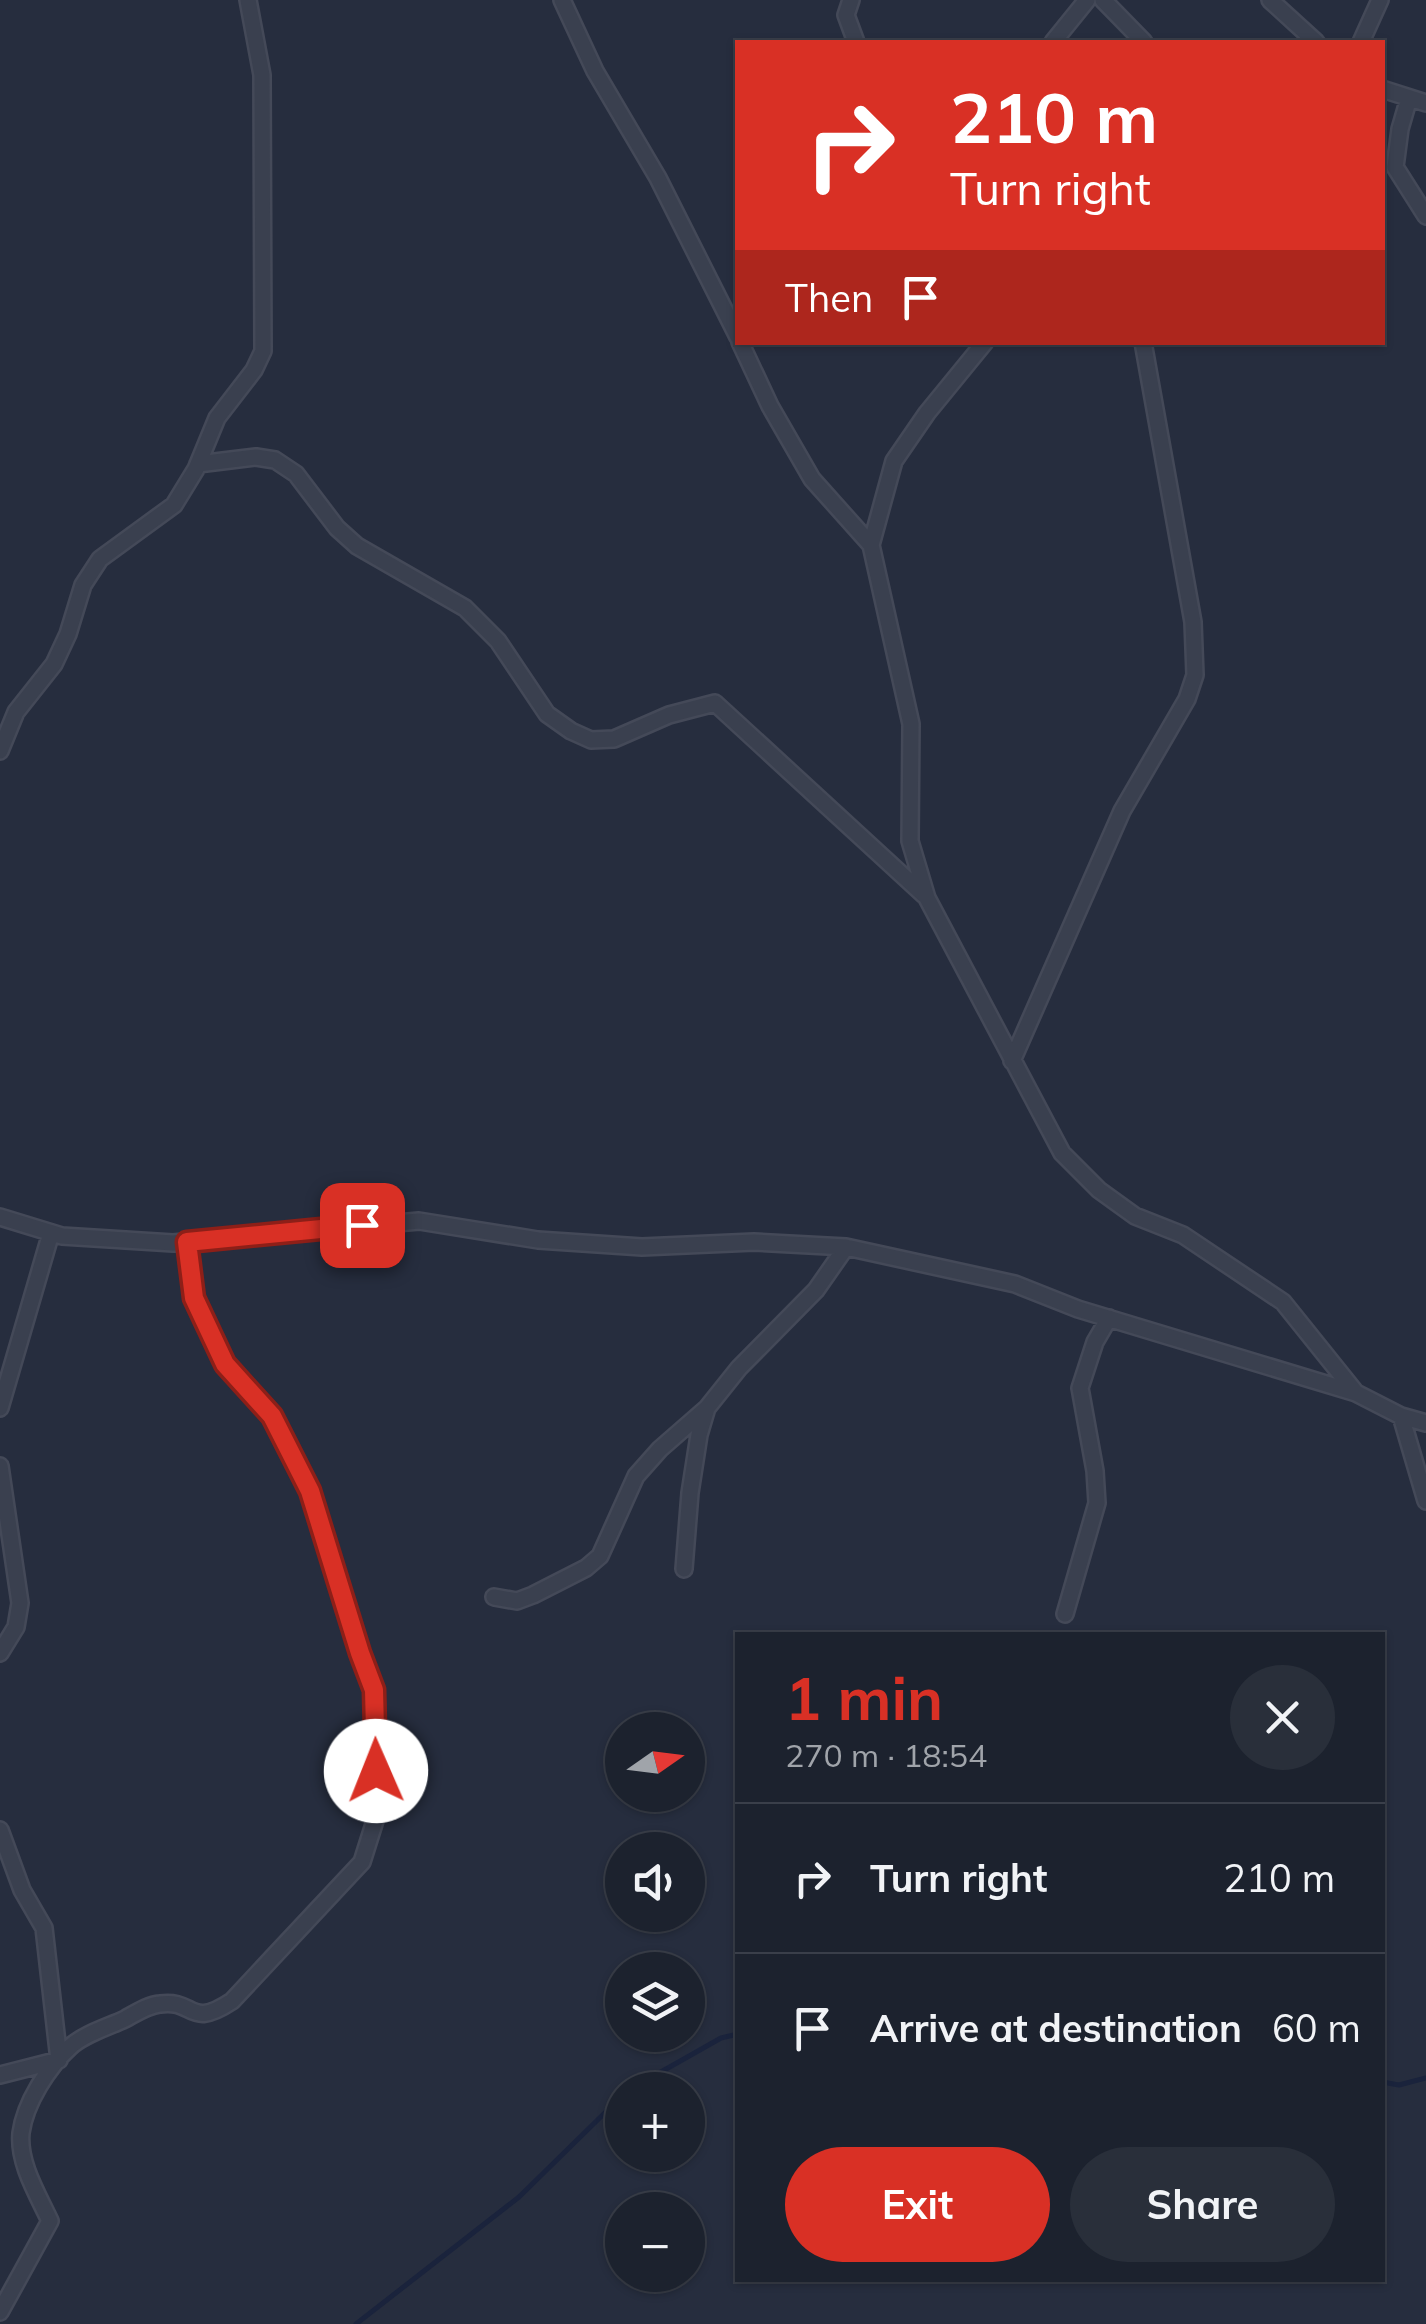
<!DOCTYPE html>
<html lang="en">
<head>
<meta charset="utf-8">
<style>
	:root { --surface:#1c222e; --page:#292f3a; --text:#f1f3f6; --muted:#a0a4aa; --line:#3a3f4a; --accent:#d93025 }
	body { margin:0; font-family:Mulish,sans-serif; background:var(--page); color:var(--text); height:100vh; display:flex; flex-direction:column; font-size:38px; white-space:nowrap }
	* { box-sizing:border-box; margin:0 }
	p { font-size:32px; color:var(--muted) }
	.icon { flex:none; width:55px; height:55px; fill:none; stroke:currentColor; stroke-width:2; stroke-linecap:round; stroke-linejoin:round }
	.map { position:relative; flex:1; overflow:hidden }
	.drawer { position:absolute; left:735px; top:1632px; width:650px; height:650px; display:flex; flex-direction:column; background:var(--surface); border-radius:0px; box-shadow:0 2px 8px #0004,0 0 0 2px var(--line) }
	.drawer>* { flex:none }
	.hud { position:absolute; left:735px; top:40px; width:650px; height:305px; border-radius:0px; box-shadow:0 2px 8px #0004,0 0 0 2px var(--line); background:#d93025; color:#fff; overflow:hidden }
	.needle { width:65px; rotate:76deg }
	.tools { position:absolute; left:605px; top:1712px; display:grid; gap:20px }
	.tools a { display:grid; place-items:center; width:100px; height:100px; border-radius:50%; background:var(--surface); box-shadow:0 2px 8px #0004,0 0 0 2px var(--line); font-size:50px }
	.pin { position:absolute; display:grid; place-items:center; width:85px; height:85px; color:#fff; margin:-42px; border-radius:20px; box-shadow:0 5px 15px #0006 }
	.me { position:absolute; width:110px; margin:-55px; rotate:359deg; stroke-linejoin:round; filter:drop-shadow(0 0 8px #0008) }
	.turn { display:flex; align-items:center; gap:35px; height:210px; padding:0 50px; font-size:45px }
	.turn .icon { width:130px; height:130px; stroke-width:2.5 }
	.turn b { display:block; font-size:70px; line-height:85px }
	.then { display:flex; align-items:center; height:95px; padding:0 50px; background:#0003; gap:20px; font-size:38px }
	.round { display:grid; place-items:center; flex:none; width:105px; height:105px; border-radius:52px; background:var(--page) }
	.overview { display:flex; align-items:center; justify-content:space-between; height:170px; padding:0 50px }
	h1 { font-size:60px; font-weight:700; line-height:75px; color:var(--accent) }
	.action { display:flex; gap:20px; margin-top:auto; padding:20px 50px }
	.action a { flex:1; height:115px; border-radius:60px; background:var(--accent); color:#fff; font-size:40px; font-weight:700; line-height:115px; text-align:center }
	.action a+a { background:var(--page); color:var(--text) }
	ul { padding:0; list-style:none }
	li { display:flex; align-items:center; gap:30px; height:150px; padding:0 50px; border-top:2px solid var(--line) }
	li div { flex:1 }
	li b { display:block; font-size:38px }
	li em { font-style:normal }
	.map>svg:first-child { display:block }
</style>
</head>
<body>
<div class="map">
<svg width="1426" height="2324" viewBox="0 0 1426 2324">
	<rect width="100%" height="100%" fill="#262d3e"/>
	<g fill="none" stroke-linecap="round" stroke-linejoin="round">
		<path stroke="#1a233c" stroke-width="5" d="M1382 2082 1399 2085 1426 2078
			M629 2090 721 2038 738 2034
			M356 2324 519 2197 622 2096"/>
		<g stroke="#444958" stroke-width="20">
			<path id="street" d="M562 0 595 71 658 178 738 337
				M851 0 846 15 856 42
				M1103 0 1144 42
				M1270 0 1316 42
				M1053 42 1087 0
				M1361 42 1380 0
				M1382 89 1426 103
				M1409 98 1400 129 1395 167 1426 216
				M740 342 770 406 812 479 871 545
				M985 342 927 413 894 461 871 545 911 724 910 841 927 898 1062 1153 1099 1190 1135 1216 1183 1235 1283 1302 1356 1393 1401 1416 1426 1423
				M198 464 256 457 275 460 296 474 337 528 357 546 465 608 498 641 547 714 571 731 591 740 614 739 669 715 715 703 924 895
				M0 751 16 712 54 664 68 634 83 585 100 559 174 505 196 469 217 418 254 370 263 351 262 75 248 0
				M1012 1061 1122 811 1187 699 1195 675 1193 622 1143 342
				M0 1217 62 1236 173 1243 419 1221 538 1240 642 1247 754 1242 846 1247 1015 1284 1078 1309 1356 1393
				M0 1408 51 1233
				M1401 1416 1426 1501
				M0 1466 20 1603 16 1627 0 1653
				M684 1569 690 1493 699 1435 707 1408 739 1368 816 1290 846 1247
				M494 1597 517 1601 533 1595 586 1568 600 1556 636 1476 660 1449 707 1408
				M1065 1614 1097 1503 1095 1471 1080 1388 1095 1342 1109 1318
				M0 1830 22 1890 44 1928 59 2060
				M0 2075 59 2060
				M0 2312 50 2221C38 2195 18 2163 21 2133 25 2103 48 2067 70 2047 84 2034 108 2027 125 2019 136 2013 148 2005 160 2004 196 1999 188 2030 232 2001L362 1862 379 1808 375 1690 360 1653 310 1491 272 1415 225 1364 194 1298 187 1242"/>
		</g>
		<use href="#street" stroke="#3a404f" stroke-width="15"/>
	</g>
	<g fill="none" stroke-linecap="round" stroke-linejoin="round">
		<g stroke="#8d1f18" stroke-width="25">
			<path id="route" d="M362 1225 187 1242 194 1298 225 1364 272 1416 310 1491 360 1653 374 1690 376 1771"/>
		</g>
		<use href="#route" stroke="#d93025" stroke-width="18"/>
	</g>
</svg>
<div class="tools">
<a><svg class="needle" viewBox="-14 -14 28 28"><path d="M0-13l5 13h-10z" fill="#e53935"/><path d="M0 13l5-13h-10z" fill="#a0a4aa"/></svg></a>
<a><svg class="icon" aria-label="sound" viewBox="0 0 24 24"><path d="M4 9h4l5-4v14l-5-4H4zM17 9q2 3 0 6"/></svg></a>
<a><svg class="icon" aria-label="layers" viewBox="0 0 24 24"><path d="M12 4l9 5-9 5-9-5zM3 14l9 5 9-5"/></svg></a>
<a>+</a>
<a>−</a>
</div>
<div class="pin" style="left:362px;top:1225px;background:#d93025"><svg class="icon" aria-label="arrive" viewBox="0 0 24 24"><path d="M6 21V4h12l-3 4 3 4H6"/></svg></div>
<svg class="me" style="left:376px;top:1771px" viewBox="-20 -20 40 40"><circle r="19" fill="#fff"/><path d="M0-13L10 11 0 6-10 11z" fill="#d93025"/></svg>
<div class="hud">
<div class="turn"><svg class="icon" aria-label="right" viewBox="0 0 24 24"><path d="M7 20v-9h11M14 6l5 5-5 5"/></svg><div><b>210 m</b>Turn right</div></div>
<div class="then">Then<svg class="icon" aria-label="arrive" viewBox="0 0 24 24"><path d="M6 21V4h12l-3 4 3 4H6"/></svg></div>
</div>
<section class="drawer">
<div class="overview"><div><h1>1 min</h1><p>270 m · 18:54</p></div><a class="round"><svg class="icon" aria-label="close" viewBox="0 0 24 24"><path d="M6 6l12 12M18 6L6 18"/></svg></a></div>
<ul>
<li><svg class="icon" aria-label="right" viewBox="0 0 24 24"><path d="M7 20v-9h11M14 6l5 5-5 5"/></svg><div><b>Turn right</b></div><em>210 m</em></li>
<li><svg class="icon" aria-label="arrive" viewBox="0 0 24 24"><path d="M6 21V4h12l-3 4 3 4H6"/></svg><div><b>Arrive at destination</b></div><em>60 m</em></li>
</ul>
<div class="action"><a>Exit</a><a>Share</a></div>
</section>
</div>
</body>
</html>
